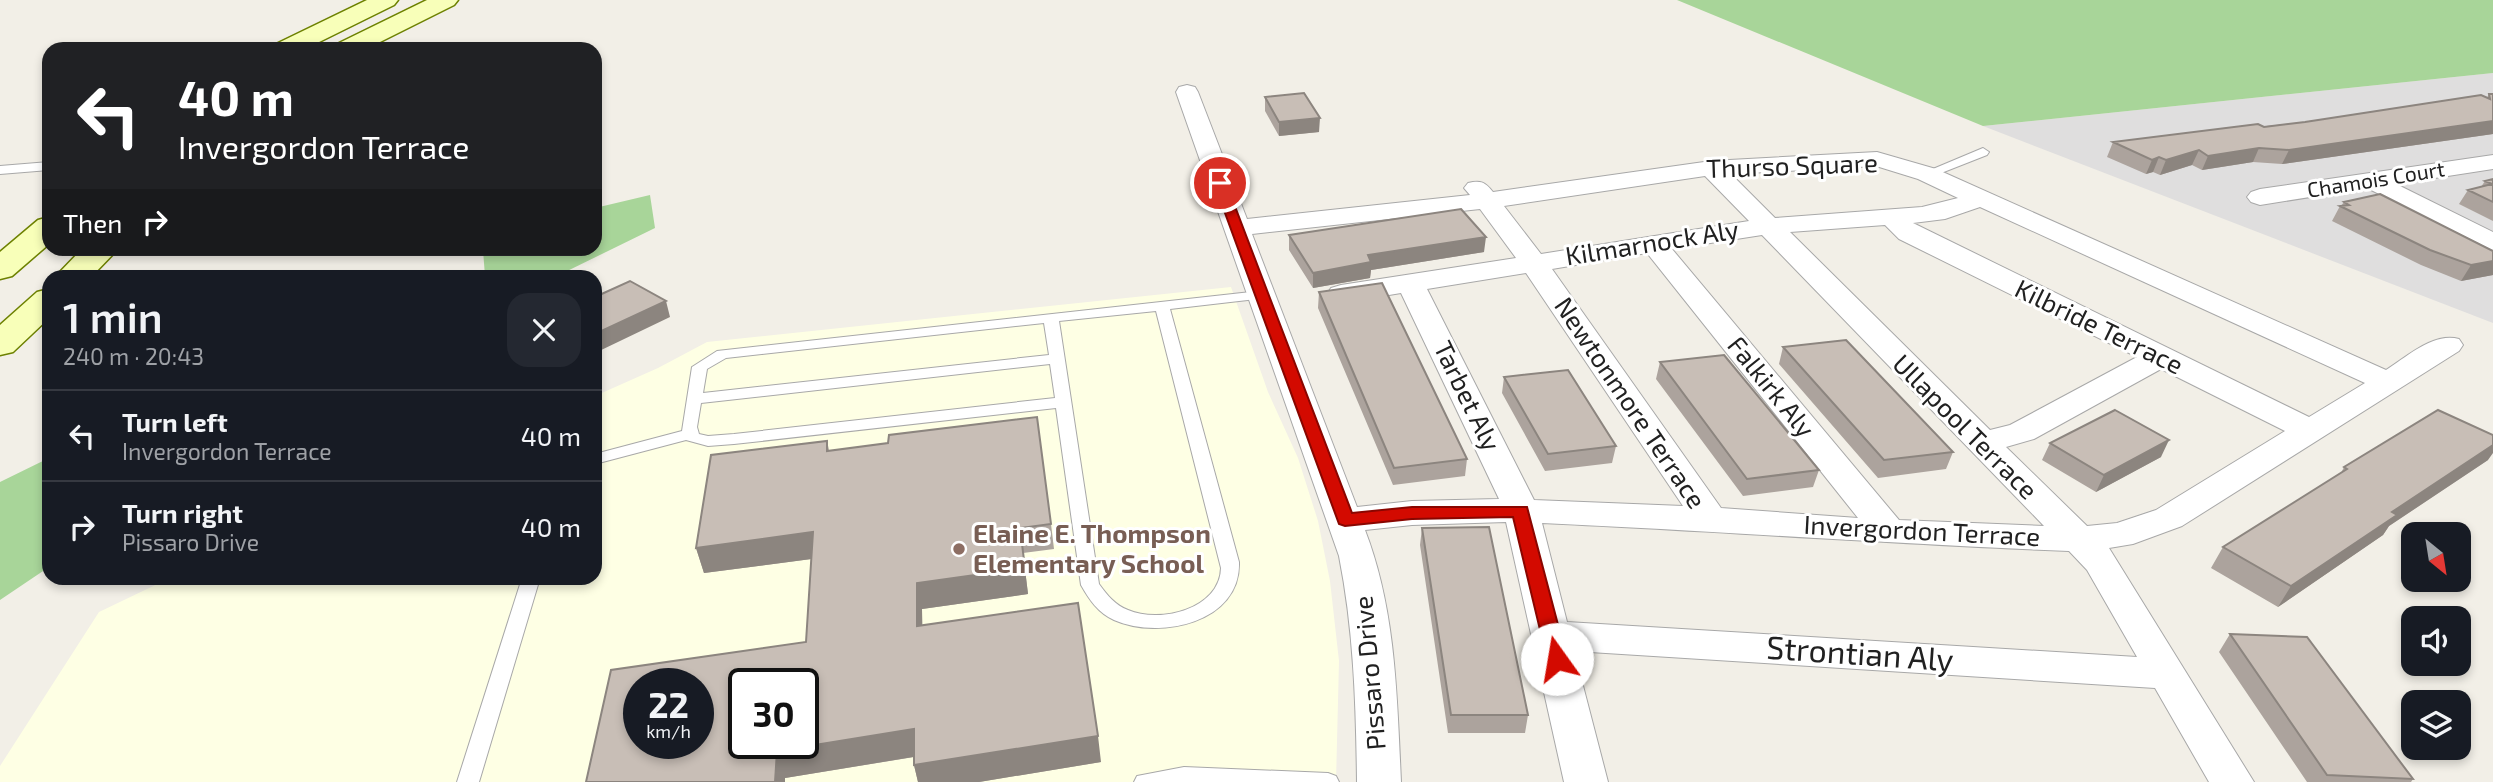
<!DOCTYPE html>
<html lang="en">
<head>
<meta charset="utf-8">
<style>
	:root { --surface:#171b24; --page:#242831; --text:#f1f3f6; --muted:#9ea1a6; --line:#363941 }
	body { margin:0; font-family:"Exo 2",sans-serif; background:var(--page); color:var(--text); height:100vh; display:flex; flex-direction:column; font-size:26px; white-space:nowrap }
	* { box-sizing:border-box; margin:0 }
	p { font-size:23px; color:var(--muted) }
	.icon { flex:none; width:38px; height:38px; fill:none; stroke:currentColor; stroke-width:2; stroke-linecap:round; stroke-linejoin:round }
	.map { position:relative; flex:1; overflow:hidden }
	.details { position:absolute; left:42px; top:270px; width:560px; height:315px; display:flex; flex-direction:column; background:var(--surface); border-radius:21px; box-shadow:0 4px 10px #0003 }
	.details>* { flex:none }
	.guide { position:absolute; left:42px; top:42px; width:560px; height:214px; border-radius:21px; box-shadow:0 4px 10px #0003; background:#202124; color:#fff; overflow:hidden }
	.needle { width:46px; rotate:150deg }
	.fabs { position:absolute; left:2401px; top:522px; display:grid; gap:14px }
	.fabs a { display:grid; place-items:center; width:70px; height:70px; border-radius:14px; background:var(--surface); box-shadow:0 4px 10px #0003; font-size:35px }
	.speed { position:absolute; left:623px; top:668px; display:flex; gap:14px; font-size:35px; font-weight:700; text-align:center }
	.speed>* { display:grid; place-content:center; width:91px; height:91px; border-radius:50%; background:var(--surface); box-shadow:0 4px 10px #0003; line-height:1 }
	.speed small { font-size:18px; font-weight:400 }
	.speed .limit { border:4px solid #111; border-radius:10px; background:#fff; color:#111 }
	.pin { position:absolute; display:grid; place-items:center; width:60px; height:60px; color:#fff; margin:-30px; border:4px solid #fff; border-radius:50%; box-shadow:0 2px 7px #0007 }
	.me { position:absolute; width:77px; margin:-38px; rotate:347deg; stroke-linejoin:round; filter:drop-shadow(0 0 5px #0008) }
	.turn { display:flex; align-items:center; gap:24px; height:147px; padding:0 21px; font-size:32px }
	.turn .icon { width:91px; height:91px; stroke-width:2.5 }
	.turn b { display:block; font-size:49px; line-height:60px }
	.then { display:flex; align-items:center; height:66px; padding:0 21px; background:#0003; gap:14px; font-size:26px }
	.round { display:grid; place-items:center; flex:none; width:74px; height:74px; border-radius:21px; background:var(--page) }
	.headline { display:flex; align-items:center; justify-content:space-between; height:119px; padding:0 21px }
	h1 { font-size:42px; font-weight:600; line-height:52px }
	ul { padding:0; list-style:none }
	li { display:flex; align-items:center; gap:21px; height:91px; padding:0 21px; border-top:2px solid var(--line) }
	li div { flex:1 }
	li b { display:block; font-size:26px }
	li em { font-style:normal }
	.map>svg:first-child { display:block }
</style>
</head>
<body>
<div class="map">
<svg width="2493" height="782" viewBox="0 0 2493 782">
	<rect width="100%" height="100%" fill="#f2efe7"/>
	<path fill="#dfdede" d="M2493 73V323L1983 126Z"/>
	<path fill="#feffe4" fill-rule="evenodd" d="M1231 287 1268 392 1298 458 1318 521 1330 581 1339 661 1336 782H0V766L99 612 170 578H595V396L658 368 707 342ZM639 684H698V744H639ZM744 684H803V744H744Z"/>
	<path fill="#a8d599" d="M1677 0H2493V73L1983 126Z
		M650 195 655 228 557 276H485L483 250 480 249 595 248V208Z
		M49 458V567L0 600V482Z"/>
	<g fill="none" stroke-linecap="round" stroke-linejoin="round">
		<g stroke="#a8a8a8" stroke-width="2">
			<path id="service" d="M1983 148 1989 152 1987 155 1931 177 1927 178 1921 174Z
				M49 162V170L0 174V166Z
				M1260 291 1267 295 1265 298 1170 309 1239 562C1241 623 1159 640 1114 620 1098 613 1089 599 1081 585L1056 408 734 444 708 446 686 440 595 464V454L682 431 692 367 717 351ZM1156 311 1221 568C1220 609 1160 624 1128 610 1115 605 1107 595 1099 584L1059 321ZM1044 323 1049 355 703 393 707 369 726 358ZM1050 364 1055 398 734 434 708 436 699 434 697 427 701 403Z
				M522 578H540L479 782H457Z
				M1184 767 1328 773 1336 776 1339 782H1134L1137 776Z"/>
		</g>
		<g stroke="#a8a8a8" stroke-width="2">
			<path id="minor" d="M1187 85 1195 87 1198 92 1247 219 1470 195 1464 188 1468 183C1481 180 1485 182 1493 192L1711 161 1877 152 1936 169 2386 370C2407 357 2433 332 2459 339L2463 345 2459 351 2182 526 2133 544 2109 548 2254 782H2209L2155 688 1574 651 1608 782H1564L1506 522 1412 525 1365 530C1396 610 1397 697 1401 782H1357C1356 706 1354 631 1339 556L1176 92 1179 87ZM1876 166 1918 179 1958 198 1922 207 1775 218 1731 174ZM1705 176 1749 221 1541 254 1504 206ZM1980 207 2365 383 2309 417 1913 223 1945 219ZM1480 209 1516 258 1341 285 1331 288 1327 294 1331 300 1341 303 1401 293 1499 499 1412 501 1357 507 1252 234ZM1885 225 1899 239 2137 357 2010 425 1990 430 1790 232ZM1762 235 2044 526 1899 520 1672 249ZM1647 253 1858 518 1721 508 1552 269ZM1526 273 1683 506 1534 500 1427 289ZM2161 369 2285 431 2156 510 2117 523 2087 526 2006 447 2034 439ZM1542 523C1717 531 1893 544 2069 551L2087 570 2137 657 1567 622Z
				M2493 155V169L2396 184 2493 232V250L2367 188 2260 205 2251 202 2247 197 2251 192 2260 189Z"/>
		</g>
		<g stroke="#6d8100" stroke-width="3">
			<path id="secondary" d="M367 0H398L394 5 305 49H272L276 44Z
				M427 0H458L454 5 366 49H333L337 44Z
				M49 217V244L12 276 0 279V252L38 220Z
				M83 248H119L92 276H56Z
				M49 289V318L13 352 0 355V325L37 292Z"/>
		</g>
		<use href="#service" fill="#fff" fill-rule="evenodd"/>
		<use href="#minor" fill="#fff" fill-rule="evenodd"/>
		<use href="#secondary" fill="#f8ffb9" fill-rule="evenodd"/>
	</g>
	<path fill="#aca39d" d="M2489 94 2493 134 2282 164 2253 162 2202 170 2192 165 2160 175 2153 172 2146 174 2107 157 2113 142 2305 122 2487 98Z
		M1265 97 1319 132 1279 136 1265 111Z
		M2493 179V221L2459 204 2468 190 2481 187 2485 181Z
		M2344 202 2493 251V275L2461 281 2421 265 2332 221 2340 206H2341Z
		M1289 235 1484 252 1371 270 1370 278 1313 288 1289 250Z
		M1319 292 1467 459 1465 476 1393 485 1318 308Z
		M1783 347 1953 452 1946 469 1878 478 1779 364Z
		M1660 362 1819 470 1813 487 1743 496 1656 379Z
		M1504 377 1616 446 1612 463 1545 471 1502 393Z
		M827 441 829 450 1051 524 1054 549 1023 553 1028 594 922 609V626L1101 762 979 782H918L914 765V757L785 778 586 782 806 642 811 559 704 573 696 548Z
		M2050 443 2161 457 2096 492 2042 460Z
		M2488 460 2389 526 2383 535 2278 607 2211 568 2223 547 2341 473 2344 467Z
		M1422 528 1528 715 1525 733H1448L1420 545Z
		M2230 634 2413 779 2411 782H2307L2219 652Z"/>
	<path fill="#8c857f" d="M1320 118 1319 132 1279 136V122Z
		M2493 121V134L2282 164 2289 150Z
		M2259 148 2253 162 2202 170 2208 156Z
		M2199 150 2192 165 2160 175 2166 160Z
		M2159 157 2153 172 2146 174 2152 160Z
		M1486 237 1484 252 1371 270 1370 278 1313 288V273L1368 255Z
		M2493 261V275L2461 281 2471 265Z
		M666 301 670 317 595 353V334Z
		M2169 440 2161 457 2096 492 2104 475Z
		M2493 445V453L2488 460 2389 526 2383 535 2278 607 2291 586 2392 512Z
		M1020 528 1028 594 922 609 923 652 917 626V583Z
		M813 532 819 558 704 573 696 548Z
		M914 729 919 756 785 778V782H775L777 751Z
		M1098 736 1101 762 979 782H918L914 765Z"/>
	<path fill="#c8beb6" stroke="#8c857f" stroke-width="2" fill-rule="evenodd" d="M1304 93 1320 118 1279 122 1265 97Z
		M2489 94H2493V121L2289 150 2259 148 2208 156 2199 150 2166 160 2159 157 2152 160 2113 142 2258 124 2264 127 2305 122 2481 95 2490 99Z
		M2493 179V202L2468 190 2492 184 2485 181Z
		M2380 194 2493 251V261L2471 265 2430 250 2340 206 2349 205 2344 202Z
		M1461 209 1486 237 1368 255 1371 262 1313 273 1289 235Z
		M630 281 666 301 595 334V297Z
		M1382 283 1467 459 1394 468 1319 292Z
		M1846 340 1953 452 1884 460 1783 347Z
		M1724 355 1819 470 1747 479 1660 362Z
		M1568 370 1616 446 1548 454 1504 377Z
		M2115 410 2169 440 2104 475 2050 443Z
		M2438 410 2493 435V445L2392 512 2397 515 2291 586 2223 547 2347 469 2344 467Z
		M1037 417 1051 524 1020 528 1025 568 917 583V626L1078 603 1098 736 914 765V729L777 751 775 782H586L611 670 806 642 813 532 696 548 711 455 827 441V451L888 443 889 435ZM639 684H698V744H639ZM744 684H803V744H744Z
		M1489 527 1528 715H1451L1422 528Z
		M2230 634 2307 637 2413 779 2327 775Z"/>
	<path fill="#d30a00" stroke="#890600" stroke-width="2" d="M1220 179 1226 183 1352 513 1412 507H1527L1567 659 1564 665 1557 667 1550 665 1547 659 1513 517 1412 519 1345 526 1339 524 1214 183Z"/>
	<circle fill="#8d6e63" stroke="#fff" stroke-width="2.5" cx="959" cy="549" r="7"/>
	<g text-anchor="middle" stroke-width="6" stroke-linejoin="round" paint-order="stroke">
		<g font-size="21" fill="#212121" stroke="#fff">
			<text transform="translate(2376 180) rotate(-9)" y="7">Chamois Court</text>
		</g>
		<g font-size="26" fill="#212121" stroke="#fff">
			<text transform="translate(1792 166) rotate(-2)" y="9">Thurso Square</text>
			<text transform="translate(1652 243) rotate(-9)" y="9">Kilmarnock Aly</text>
			<text transform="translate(2099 327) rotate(26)" y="9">Kilbride Terrace</text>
			<text transform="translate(1771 387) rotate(51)" y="9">Falkirk Aly</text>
			<text transform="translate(1467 396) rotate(64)" y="9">Tarbet Aly</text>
			<text transform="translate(1630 403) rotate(56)" y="9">Newtonmore Terrace</text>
			<text transform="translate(1965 427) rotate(45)" y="9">Ullapool Terrace</text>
			<text transform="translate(1922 531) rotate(3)" y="9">Invergordon Terrace</text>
			<text transform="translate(1370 673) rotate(-95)" y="9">Pissaro Drive</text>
		</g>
		<g font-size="26" font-weight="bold" fill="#785e54" stroke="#fff" text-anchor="start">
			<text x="973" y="543">Elaine E. Thompson<tspan x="973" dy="30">Elementary School</tspan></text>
		</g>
		<g font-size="32" fill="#212121" stroke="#fff">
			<text transform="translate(1860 654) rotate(4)" y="11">Strontian Aly</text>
		</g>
	</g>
</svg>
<div class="fabs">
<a><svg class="needle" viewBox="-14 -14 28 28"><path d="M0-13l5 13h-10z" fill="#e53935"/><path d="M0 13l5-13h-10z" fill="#9ea1a6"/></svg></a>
<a><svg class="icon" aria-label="sound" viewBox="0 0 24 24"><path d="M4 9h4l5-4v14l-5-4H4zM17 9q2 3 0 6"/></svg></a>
<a><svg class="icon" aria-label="layers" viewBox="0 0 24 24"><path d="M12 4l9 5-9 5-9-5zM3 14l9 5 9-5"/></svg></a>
</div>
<div class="speed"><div>22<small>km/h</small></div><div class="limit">30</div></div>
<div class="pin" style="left:1220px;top:183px;background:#d93025"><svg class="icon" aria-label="arrive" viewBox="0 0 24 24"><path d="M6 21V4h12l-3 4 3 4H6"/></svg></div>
<svg class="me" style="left:1557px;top:659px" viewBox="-20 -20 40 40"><circle r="19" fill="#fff"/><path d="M0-13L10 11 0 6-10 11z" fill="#d30a00"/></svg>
<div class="guide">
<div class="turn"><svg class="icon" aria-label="left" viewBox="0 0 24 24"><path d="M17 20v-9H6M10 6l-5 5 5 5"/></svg><div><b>40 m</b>Invergordon Terrace</div></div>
<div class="then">Then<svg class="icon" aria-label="right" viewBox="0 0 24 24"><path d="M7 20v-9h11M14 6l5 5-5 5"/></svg></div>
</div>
<section class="details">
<div class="headline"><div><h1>1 min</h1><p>240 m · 20:43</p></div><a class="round"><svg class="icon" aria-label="close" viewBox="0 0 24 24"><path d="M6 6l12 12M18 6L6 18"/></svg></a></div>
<ul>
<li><svg class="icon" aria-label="left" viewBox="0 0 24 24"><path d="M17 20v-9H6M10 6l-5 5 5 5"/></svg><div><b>Turn left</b><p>Invergordon Terrace</p></div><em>40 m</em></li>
<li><svg class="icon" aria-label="right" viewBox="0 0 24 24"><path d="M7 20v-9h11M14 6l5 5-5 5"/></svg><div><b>Turn right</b><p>Pissaro Drive</p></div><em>40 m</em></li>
</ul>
</section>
</div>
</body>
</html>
